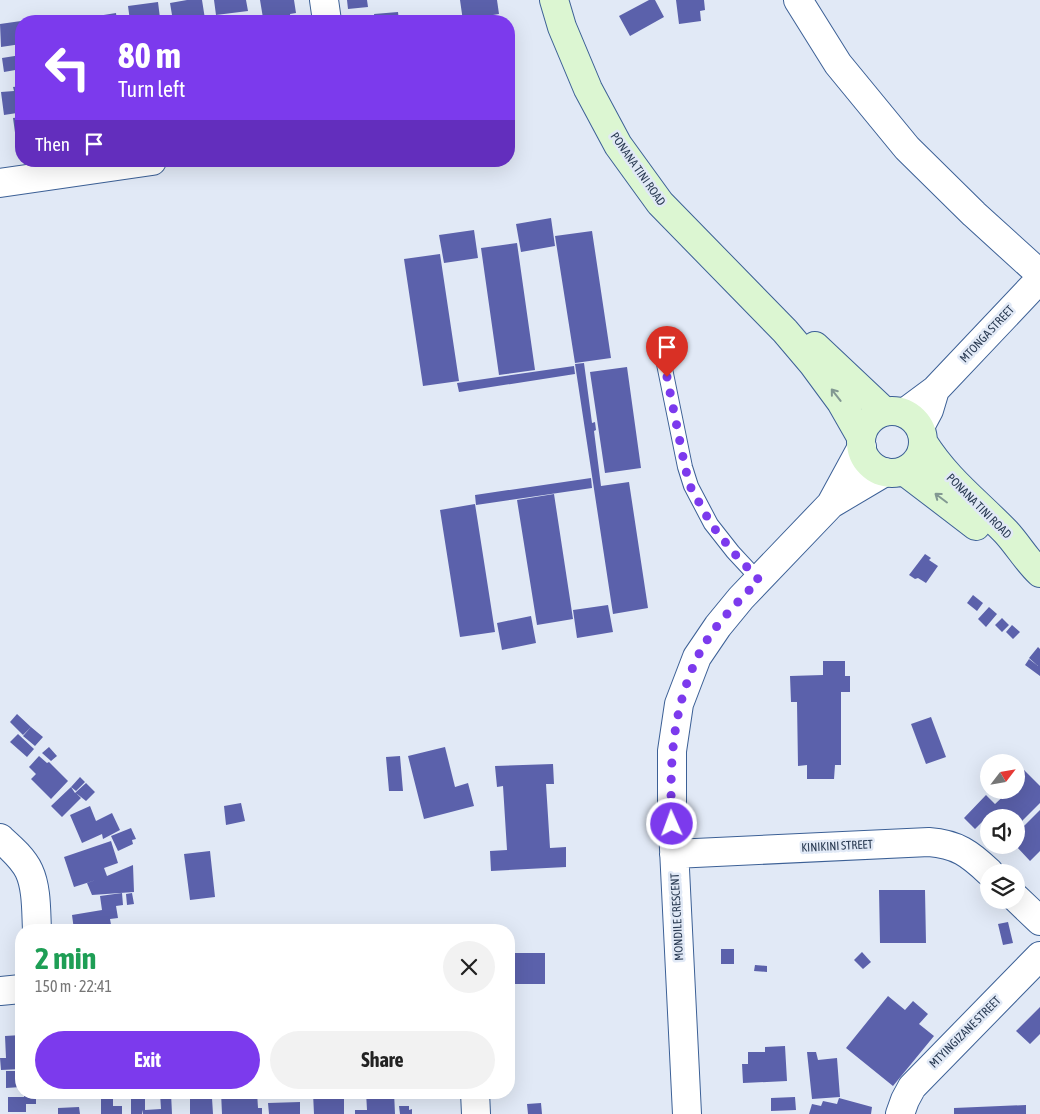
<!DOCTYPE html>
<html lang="en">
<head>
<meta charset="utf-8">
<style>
	:root { --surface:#fff; --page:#f2f2f2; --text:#222; --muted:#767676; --accent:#7c3aed }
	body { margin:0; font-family:"Asap Condensed",sans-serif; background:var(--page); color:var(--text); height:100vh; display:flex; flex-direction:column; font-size:19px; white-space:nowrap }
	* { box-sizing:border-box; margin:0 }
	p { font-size:16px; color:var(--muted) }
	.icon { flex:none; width:28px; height:28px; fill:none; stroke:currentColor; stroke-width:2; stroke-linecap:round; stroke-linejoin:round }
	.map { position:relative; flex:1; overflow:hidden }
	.panel { position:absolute; left:15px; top:924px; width:500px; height:175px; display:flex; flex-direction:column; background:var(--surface); border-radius:20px; box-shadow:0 5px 20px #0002 }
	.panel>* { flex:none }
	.guide { position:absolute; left:15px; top:15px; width:500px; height:152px; border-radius:20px; box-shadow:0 5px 20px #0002; background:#7c3aed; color:#fff; overflow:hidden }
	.needle { width:32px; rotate:59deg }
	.controls { position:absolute; left:980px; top:754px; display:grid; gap:10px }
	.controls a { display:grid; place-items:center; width:45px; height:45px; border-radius:50%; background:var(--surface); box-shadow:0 5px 20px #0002; font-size:25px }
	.pin { position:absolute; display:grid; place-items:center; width:42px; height:42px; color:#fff; margin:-51px -21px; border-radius:50% 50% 50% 0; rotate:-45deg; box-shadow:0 0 5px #0007 }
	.pin .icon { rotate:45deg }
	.me { position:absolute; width:55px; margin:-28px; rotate:358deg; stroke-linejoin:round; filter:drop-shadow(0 0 4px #0008) }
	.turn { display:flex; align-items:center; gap:18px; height:105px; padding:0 20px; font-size:22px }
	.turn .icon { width:65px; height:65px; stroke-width:2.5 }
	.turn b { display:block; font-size:35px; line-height:42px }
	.then { display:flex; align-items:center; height:48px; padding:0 20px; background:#0003; gap:10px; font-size:19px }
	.round { display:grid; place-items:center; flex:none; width:52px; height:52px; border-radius:26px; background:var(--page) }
	.head { display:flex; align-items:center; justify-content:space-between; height:85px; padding:0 20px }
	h1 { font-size:30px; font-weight:700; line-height:38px; color:#1e9e55 }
	.action { display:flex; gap:10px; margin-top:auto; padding:10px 20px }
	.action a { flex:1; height:58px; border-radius:30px; background:var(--accent); color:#fff; font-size:20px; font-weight:700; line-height:58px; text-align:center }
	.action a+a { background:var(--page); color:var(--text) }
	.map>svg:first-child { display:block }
</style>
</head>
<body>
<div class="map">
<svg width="1040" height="1114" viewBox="0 0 1040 1114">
	<rect width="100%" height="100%" fill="#e1e9f6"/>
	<path fill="#5b61ab" d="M187 0H202L205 19 194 21H173L170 3Z
		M214 0H246L248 11 216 15Z
		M260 0H294L296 13 290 14 291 21H268V18H263Z
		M347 0H367L368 7 348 9Z
		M460 0H497L499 14 493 15 494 21H463Z
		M649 0H655L664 17 630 36 619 16Z
		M676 0H704L705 10 700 11 701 21 679 24Z
		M158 2 160 18 164 17 165 21H130L128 6Z
		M398 12 399 21H375L374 14Z
		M116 13 117 21H85V18Z
		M73 16 74 21H46V20Z
		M21 21V44L1 47 0 24Z
		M21 55V69L4 72 2 58Z
		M21 86V98L15 99 17 113 4 115 1 92 14 91 13 87Z
		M21 117V146L17 147 13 118Z
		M551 218 555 246 521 252 516 224Z
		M474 230 478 258 444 263 439 235Z
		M592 231 611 358 575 363 555 236Z
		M517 243 535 370 499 375 481 248Z
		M440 254 459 381 423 386 404 259Z
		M584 363 592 423 595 422 596 430 594 431 601 486 629 482 648 608 613 614 575 364Z
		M574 366 575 374 459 392 457 383Z
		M627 367 641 468 605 473 590 372Z
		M591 478 592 488 476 505 475 495Z
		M554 494 573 619 537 625 517 500Z
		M475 504 495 632 460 637 440 510Z
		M925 554 931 558 929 560 938 566 926 583 918 578 915 579 909 575Z
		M973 595 983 603 977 611 967 603Z
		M608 605 613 632 577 638 573 610Z
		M989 607 997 614 986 627 978 619Z
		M531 616 536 643 502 650 497 623Z
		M1002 618 1009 625 1002 632 995 625Z
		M1012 625 1020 632 1013 639 1006 632Z
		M1038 647 1040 649V676L1025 665 1029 659 1038 666 1029 658Z
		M823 661H845V676H850V692H841V765H835L834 779H807V765L798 766 797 702H791L790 676 823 675Z
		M17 714 31 727 23 735 10 722Z
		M931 717 946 757 926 764 911 724Z
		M31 727 43 737 35 746 23 736Z
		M18 734 34 749 27 757 10 742Z
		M49 747 57 756 51 761 42 753Z
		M445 747 455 787 468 783 474 806 424 819 408 756Z
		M39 756 47 763 49 762 68 781 51 799 31 779 36 774 29 767Z
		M400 756 403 791H389L386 757Z
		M553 764 554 784H546L550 848 566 847V867L491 871 490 851 507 850 503 786 497 787 495 766Z
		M1024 770 1040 786V803L1016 827V818H989V821L986 818 975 829 964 818 986 795 995 804 1010 790H1016V779Z
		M80 777 85 782 76 791 71 787Z
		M86 783 95 792 86 801 76 793 81 798 62 817 51 806 71 787 75 793Z
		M241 803 245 821 226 825 224 806Z
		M90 806 96 821 112 813 120 830 103 839 102 834 82 843 70 815Z
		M1040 810V851L1030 861 1015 845H1016V834Z
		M131 828 136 839 132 840 133 844 118 851 111 836Z
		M111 841 118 863 104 868 107 876 133 865 134 892 92 895 87 883 96 880 74 887 64 857Z
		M210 851 215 897 190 900 184 854Z
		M879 890H925L926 943H880Z
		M122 893 123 905 116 906 118 918 110 919 112 930H74L72 915 102 910 100 896Z
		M132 893 134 904 127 905 126 894Z
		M1008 922 1013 943 1003 945 998 924Z
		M721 949H734V964H721Z
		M862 952 871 962 863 969 854 960Z
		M509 953H545V984H509Z
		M755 965 767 966V972L754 971Z
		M888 996 905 1010 913 1001 928 1014 919 1024 934 1036 893 1086 846 1048Z
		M1040 1007V1034L1030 1044 1016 1031Z
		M21 1035V1069L1 1070 0 1058H6L5 1036Z
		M785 1046 787 1081 743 1083 742 1064H748V1052H765V1047Z
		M807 1052H816L818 1060 837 1058 840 1097 812 1099Z
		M6 1071H21V1087L6 1088Z
		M36 1092V1104H26V1112H8V1097H24V1093Z
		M131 1092H145V1110L161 1109 160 1093H171L172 1114H143L142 1110V1114H131Z
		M221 1092H257L258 1108H262V1114H222Z
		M265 1092H284V1096H265Z
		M323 1092H344V1114H314L313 1093Z
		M366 1092H394L395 1114H355V1110H367Z
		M113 1097V1106H122V1114H101V1098Z
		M795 1097 796 1110 771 1111V1098Z
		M212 1098 213 1114H190V1099Z
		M839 1098 872 1107 871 1114H809L812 1104 821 1106 823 1101 837 1104Z
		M300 1102V1114H269L268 1103Z
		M541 1103 542 1114H528L527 1104Z
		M1026 1105V1114H954V1108Z
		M399 1106H409V1110L412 1109V1114H400Z
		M79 1107 80 1114H58V1108Z"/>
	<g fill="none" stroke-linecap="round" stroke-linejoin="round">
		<g stroke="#3c6096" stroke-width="16">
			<path id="lane" d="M663 359 685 467 691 486 711 524 733 552 759 580"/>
		</g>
		<g stroke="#3c6096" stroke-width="30">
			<path id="street" d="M324 0 327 21
				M798 0 838 64 907 148 974 214 1040 274
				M0 183 152 161
				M904 413 935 390 1040 279
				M920 427 929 410 935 390
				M831 504 885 472
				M0 838C10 847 23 858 29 871 37 888 36 912 37 930
				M674 854 929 842C957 844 970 854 989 872
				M1016 898 1040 921
				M0 991 21 989
				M475 1092 476 1114
				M687 1114 672 808V751L679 704 697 657 718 626 741 598 831 504 862 447
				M900 1114 905 1100 912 1087 1040 956"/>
		</g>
		<g stroke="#3c6096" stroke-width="30">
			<path id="secondary" d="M554 0 562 27 588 89 618 145 660 203 785 331 813 364 841 402 861 437
				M815 346 885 412
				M861 442a31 31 0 1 1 62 0a31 31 0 1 1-62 0Z
				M923 442C947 480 976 501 1006 532 1018 545 1027 561 1040 573
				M904 471 976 526"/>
		</g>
		<use href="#lane" stroke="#fff" stroke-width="14"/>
		<use href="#street" stroke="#fff" stroke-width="28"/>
		<use href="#secondary" stroke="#dcf6d2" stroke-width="28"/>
	</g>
	<defs><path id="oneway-shaft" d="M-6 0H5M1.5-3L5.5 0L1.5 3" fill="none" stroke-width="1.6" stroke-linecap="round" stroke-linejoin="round" transform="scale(1.25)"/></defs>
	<g stroke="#829892">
		<use href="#oneway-shaft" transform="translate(836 395) rotate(-128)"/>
		<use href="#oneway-shaft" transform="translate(941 498) rotate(-143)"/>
	</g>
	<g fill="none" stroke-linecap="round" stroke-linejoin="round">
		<path stroke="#7c3aed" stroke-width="9" stroke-dasharray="0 16.2" d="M667 377 685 467 690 486 711 524 733 552 759 580C736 604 711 628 697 658 672 711 669 767 672 824"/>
	</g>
	<g text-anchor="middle" stroke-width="5" stroke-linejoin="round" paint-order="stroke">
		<g font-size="12" fill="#293a52" stroke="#e1e9f6">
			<text transform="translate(638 169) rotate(55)" y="4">PONANA TINI ROAD</text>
			<text transform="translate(987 334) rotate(-47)" y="4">MTONGA STREET</text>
			<text transform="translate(979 506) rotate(45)" y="4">PONANA TINI ROAD</text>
			<text transform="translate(837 846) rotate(-3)" y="4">KINIKINI STREET</text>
			<text transform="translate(677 917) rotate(-93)" y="4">MONDILE CRESCENT</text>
			<text transform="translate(965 1032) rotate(-45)" y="4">MTYINGIZANE STREET</text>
		</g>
	</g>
</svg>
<div class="controls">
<a><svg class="needle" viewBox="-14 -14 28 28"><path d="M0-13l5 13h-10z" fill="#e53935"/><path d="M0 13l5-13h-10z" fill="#767676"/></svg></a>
<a><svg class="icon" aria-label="sound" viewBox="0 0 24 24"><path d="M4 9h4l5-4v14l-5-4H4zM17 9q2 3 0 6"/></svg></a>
<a><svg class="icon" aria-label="layers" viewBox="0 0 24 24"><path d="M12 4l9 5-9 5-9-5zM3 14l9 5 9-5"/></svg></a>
</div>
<div class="pin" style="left:667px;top:377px;background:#d93025"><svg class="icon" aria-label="arrive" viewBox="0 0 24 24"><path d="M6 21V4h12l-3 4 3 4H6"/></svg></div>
<svg class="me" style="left:672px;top:824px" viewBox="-20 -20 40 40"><circle r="17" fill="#7c3aed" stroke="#fff" stroke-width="3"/><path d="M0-11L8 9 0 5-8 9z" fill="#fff"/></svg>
<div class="guide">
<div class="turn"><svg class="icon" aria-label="left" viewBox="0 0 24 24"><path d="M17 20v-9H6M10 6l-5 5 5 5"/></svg><div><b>80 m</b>Turn left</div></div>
<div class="then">Then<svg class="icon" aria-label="arrive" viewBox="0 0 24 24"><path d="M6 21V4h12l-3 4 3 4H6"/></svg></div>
</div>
<section class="panel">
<div class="head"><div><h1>2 min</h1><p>150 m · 22:41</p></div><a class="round"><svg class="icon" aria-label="close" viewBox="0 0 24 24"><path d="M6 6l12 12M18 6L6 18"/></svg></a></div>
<div class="action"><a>Exit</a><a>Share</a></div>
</section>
</div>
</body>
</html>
